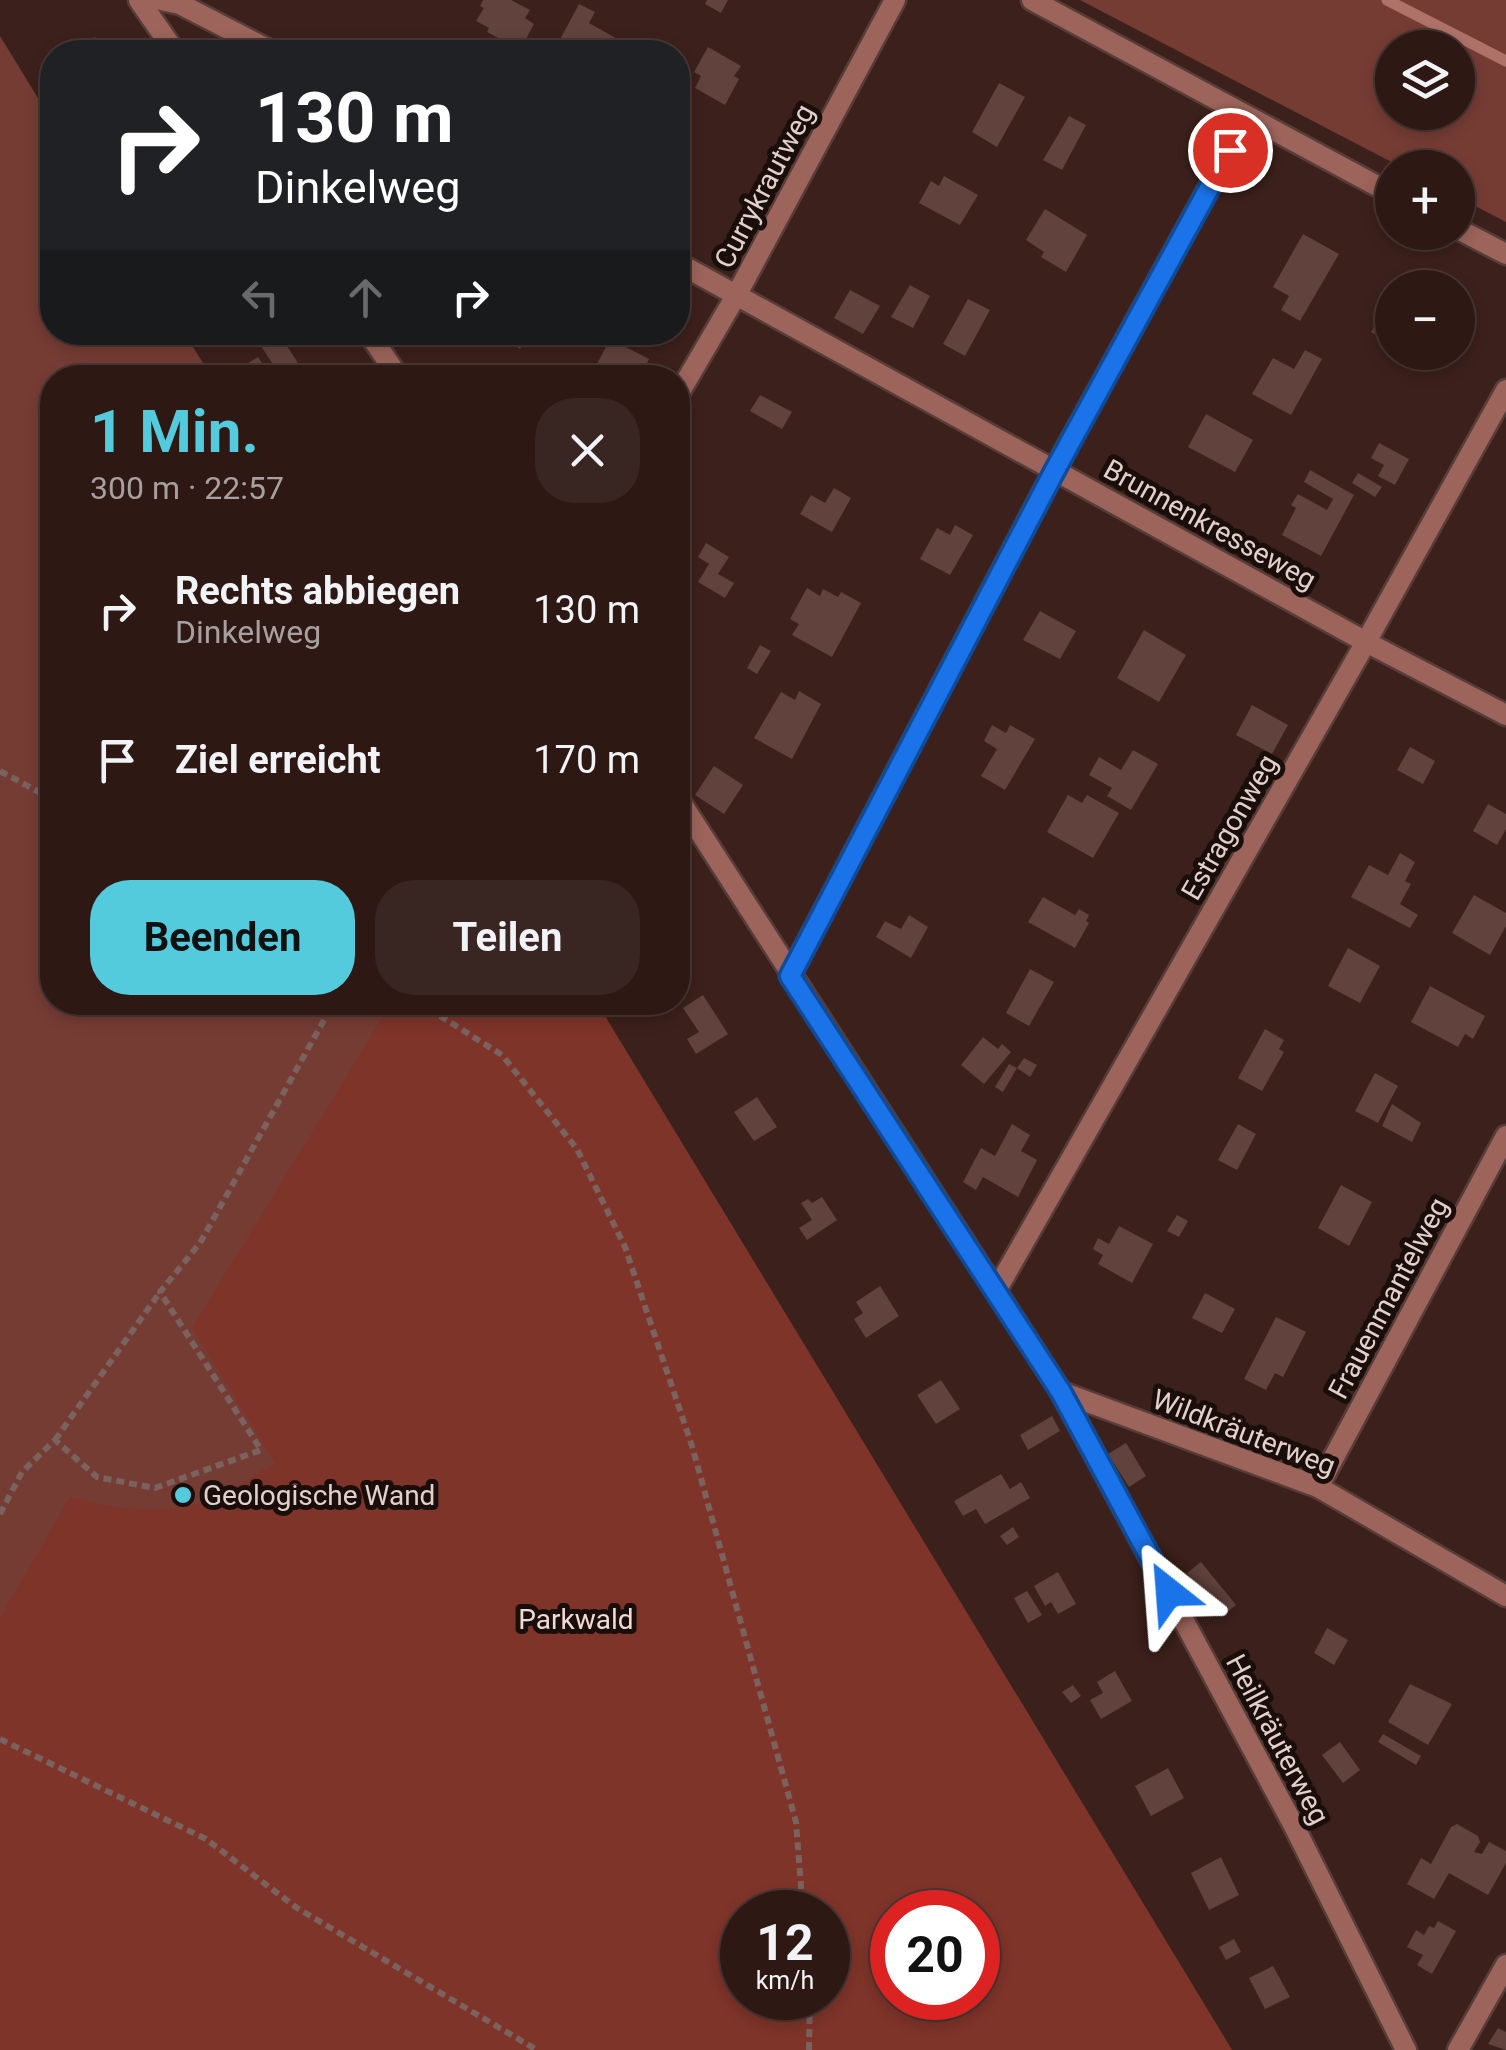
<!DOCTYPE html>
<html lang="de">
<head>
<meta charset="utf-8">
<style>
	:root { --surface:#2d1814; --page:#392522; --text:#f1f3f6; --muted:#a7a0a0; --line:#483734; --accent:#54cadd }
	body { margin:0; font-family:Roboto,sans-serif; background:var(--page); color:var(--text); height:100vh; display:flex; flex-direction:column; font-size:38px; white-space:nowrap }
	* { box-sizing:border-box; margin:0 }
	p { font-size:32px; color:var(--muted) }
	.icon { flex:none; width:55px; height:55px; fill:none; stroke:currentColor; stroke-width:2; stroke-linecap:round; stroke-linejoin:round }
	.map { position:relative; flex:1; overflow:hidden }
	.side { position:absolute; left:40px; top:365px; width:650px; height:650px; display:flex; flex-direction:column; background:var(--surface); border-radius:40px; box-shadow:0 5px 15px #0003,0 0 0 2px var(--line) }
	.side>* { flex:none }
	.hud { position:absolute; left:40px; top:40px; width:650px; height:305px; border-radius:40px; box-shadow:0 5px 15px #0003,0 0 0 2px var(--line); background:#202124; color:#fff; overflow:hidden }
	.tools { position:absolute; left:1375px; top:30px; display:grid; gap:20px }
	.tools a { display:grid; place-items:center; width:100px; height:100px; border-radius:50%; background:var(--surface); box-shadow:0 5px 15px #0003,0 0 0 2px var(--line); font-size:50px }
	.speed { position:absolute; left:720px; top:1890px; display:flex; gap:20px; font-size:50px; font-weight:700; text-align:center }
	.speed>* { display:grid; place-content:center; width:130px; height:130px; border-radius:50%; background:var(--surface); box-shadow:0 5px 15px #0003,0 0 0 2px var(--line); line-height:1 }
	.speed small { font-size:25px; font-weight:400 }
	.speed .limit { border:15px solid #d22; background:#fff; color:#111 }
	.pin { position:absolute; display:grid; place-items:center; width:85px; height:85px; color:#fff; margin:-42px; border:5px solid #fff; border-radius:50%; box-shadow:0 2px 10px #0007 }
	.me { position:absolute; width:110px; margin:-55px; rotate:332deg; stroke-linejoin:round; filter:drop-shadow(0 0 8px #0008) }
	.turn { display:flex; align-items:center; gap:35px; height:210px; padding:0 50px; font-size:45px }
	.turn .icon { width:130px; height:130px; stroke-width:2.5 }
	.turn b { display:block; font-size:70px; line-height:85px }
	.lanes { display:flex; align-items:center; height:95px; padding:0 50px; background:#0003; justify-content:center; gap:50px; direction:ltr }
	.lanes .off { opacity:.35 }
	.round { display:grid; place-items:center; flex:none; width:105px; height:105px; border-radius:40px; background:var(--page) }
	.head { display:flex; align-items:center; justify-content:space-between; height:170px; padding:0 50px }
	h1 { font-size:60px; font-weight:700; line-height:75px; color:var(--accent) }
	.primary-button { display:flex; gap:20px; margin-top:auto; padding:20px 50px }
	.primary-button a { flex:1; height:115px; border-radius:40px; background:var(--accent); color:#111; font-size:40px; font-weight:700; line-height:115px; text-align:center }
	.primary-button a+a { background:var(--page); color:var(--text) }
	ul { padding:0; list-style:none }
	li { display:flex; align-items:center; gap:30px; height:150px; padding:0 50px }
	li div { flex:1 }
	li b { display:block; font-size:38px }
	li em { font-style:normal }
	.map>svg:first-child { display:block }
</style>
</head>
<body>
<div class="map">
<svg width="1506" height="2050" viewBox="0 0 1506 2050">
	<rect width="100%" height="100%" fill="#3c201b"/>
	<path fill="#753c34" fill-rule="evenodd" d="M1080 0H1506V222L1458 197V168L1401 167ZM1392 48H1458V112H1392Z
		M0 36 52 121V332L184 333 212 377 52 378V1002L597 1003 1232 2050H0ZM742 1912H828V1998H742ZM892 1912H978V1998H892Z"/>
	<path fill="#7e3429" fill-rule="evenodd" d="M392 1002 597 1003 1232 2050H0V1618L70 1497C115 1509 160 1516 205 1502 229 1494 253 1476 275 1463L192 1328ZM742 1912H828V1998H742ZM892 1912H978V1998H892Z"/>
	<g fill="none" stroke-linecap="round" stroke-linejoin="round">
		<path stroke="#ae7269" stroke-width="11" d="M1387 0 1506 61"/>
	</g>
	<path fill="#61423c" d="M483 0H511L530 10 525 18 534 24 520 50 487 32 489 28 476 21 484 8 480 6Z
		M707 0H728L721 13 705 4Z
		M579 4 595 12 589 23 628 45 624 52H571L557 45Z
		M95 37 104 52H73Z
		M708 47 741 66 734 76 739 79 725 105 695 88 701 76 694 72Z
		M999 83 1025 97 997 147 972 132Z
		M1069 116 1086 125 1062 170 1043 160Z
		M944 176 978 195 960 225 919 203 931 181 939 186Z
		M1045 209 1087 235 1066 272 1041 257 1044 252 1026 240Z
		M1303 234 1339 254 1300 321 1281 310 1289 296 1273 287Z
		M910 285 930 296 913 328 891 317Z
		M850 290 880 306 863 334 834 318Z
		M1392 294V344L1371 332Z
		M968 299 990 310 965 356 943 344Z
		M268 332H278L298 363 280 375 257 340Z
		M501 332H548L540 347 525 339 520 349 499 336Z
		M610 339 649 359 640 378H600L604 370 596 366Z
		M1305 350 1322 359 1291 415 1252 394 1273 358 1294 369Z
		M258 357 268 372 253 378 245 365Z
		M760 395 792 412 782 429 750 411Z
		M1206 414 1253 440 1235 472 1188 447Z
		M1379 443 1409 459 1395 485 1378 476 1384 465 1371 458Z
		M1310 470 1354 495 1321 556 1282 535 1296 508 1291 505 1298 494 1327 510 1333 499 1304 482Z
		M1358 473 1382 487 1375 497 1352 483Z
		M834 488 851 498 832 532 800 514 811 495 825 503Z
		M955 525 973 535 950 575 920 559 937 528 950 535Z
		M706 543 729 557 718 574 734 583 725 598 698 582 709 564 698 557Z
		M807 588 820 596 823 589 838 597 841 592 861 603 832 657 792 635 799 624 790 619Z
		M1040 611 1076 631 1060 659 1023 640Z
		M1144 630 1186 655 1159 702 1117 678Z
		M760 645 771 651 757 674 747 668Z
		M799 691 821 704 792 759 754 738 781 692 795 700Z
		M1252 705 1288 725 1272 754 1236 735Z
		M992 725 1006 733 1010 725 1035 739 1005 790 981 776 997 749 984 741Z
		M1410 747 1435 761 1423 784 1397 770Z
		M1133 750 1158 764 1131 810 1107 796 1112 788 1089 775 1099 757 1121 770Z
		M714 766 743 785 724 814 695 795Z
		M1068 795 1082 803 1087 795 1119 813 1093 858 1047 832Z
		M1488 804 1506 814V829L1497 845 1473 831Z
		M1400 853 1415 862 1405 881 1411 884 1400 904 1418 915 1410 928 1351 897 1369 865 1388 875Z
		M1474 895 1506 913V926L1490 955 1452 933Z
		M1043 897 1075 915 1079 909 1089 915 1086 921 1089 923 1075 948 1028 922Z
		M909 915 928 927 911 958 876 937 885 921 901 929Z
		M1348 948 1380 966 1360 1003 1328 986Z
		M1030 969 1054 982 1029 1026 1006 1013Z
		M1430 986 1485 1016 1473 1039 1465 1034 1458 1047 1411 1022Z
		M703 995 728 1034 696 1054 687 1039 699 1032 683 1008Z
		M1265 1029 1284 1040 1279 1049 1284 1052 1262 1091 1238 1078Z
		M983 1037 998 1049 1002 1044 1011 1052 984 1084 961 1065Z
		M1024 1058 1037 1065 1030 1077 1017 1068Z
		M1009 1064 1017 1068 1003 1092 995 1087Z
		M1375 1073 1398 1086 1378 1123 1355 1111Z
		M757 1097 777 1127 754 1141 734 1112Z
		M1392 1104 1421 1123 1412 1142 1382 1126Z
		M1012 1124 1030 1135 1021 1151 1037 1160 1018 1197 983 1177 976 1190 963 1182 981 1148 995 1156Z
		M1238 1124 1256 1134 1237 1170 1218 1160Z
		M1341 1185 1372 1202 1349 1246 1318 1228Z
		M822 1197 837 1220 807 1240 799 1228 812 1220 801 1203 808 1199 812 1203Z
		M1177 1215 1188 1221 1179 1237 1167 1231Z
		M1119 1226 1153 1244 1132 1283 1098 1264 1103 1255 1093 1249 1098 1238 1109 1244Z
		M880 1286 899 1316 866 1338 854 1319 863 1313 856 1302Z
		M1205 1293 1235 1309 1222 1333 1192 1318Z
		M1276 1317 1306 1332 1283 1377 1275 1373 1266 1390 1244 1379Z
		M941 1380 960 1409 936 1424 917 1395Z
		M1052 1416 1060 1431 1028 1450 1020 1435Z
		M1126 1443 1146 1476 1129 1487 1108 1454Z
		M1001 1474 1010 1489 1021 1482 1030 1498 985 1524 976 1509 963 1516 954 1501Z
		M1013 1527 1019 1537 1007 1545 1000 1536Z
		M1201 1562 1236 1605 1221 1617 1187 1573Z
		M1058 1572 1076 1604 1058 1614 1051 1602 1045 1606 1034 1586Z
		M1027 1591 1042 1615 1028 1623 1014 1598Z
		M1327 1628 1348 1640 1334 1665 1314 1653Z
		M1115 1671 1132 1701 1101 1719 1090 1700 1103 1693 1097 1682Z
		M1410 1684 1452 1704 1428 1745 1388 1722Z
		M1073 1685 1081 1696 1071 1703 1062 1692Z
		M1383 1734 1421 1756 1416 1765 1378 1742Z
		M1340 1742 1360 1770 1343 1783 1322 1755Z
		M1168 1768 1184 1798 1151 1816 1135 1786Z
		M1457 1824 1478 1836 1480 1842 1474 1852 1482 1854 1489 1842 1506 1851V1863L1488 1895 1449 1873 1434 1899 1407 1884 1421 1858 1431 1864 1451 1827Z
		M1221 1857 1239 1895 1209 1910 1191 1873Z
		M1438 1921 1456 1931 1432 1974 1417 1965 1423 1955 1407 1947 1416 1930 1424 1935 1429 1926 1434 1928Z
		M1234 1939 1241 1952 1226 1960 1219 1947Z
		M1273 1966 1290 1997 1265 2009 1249 1978Z
		M1498 2028 1506 2032V2050L1488 2044Z"/>
	<g fill="none" stroke-linecap="round" stroke-linejoin="round">
		<g stroke="#573c37" stroke-width="25">
			<path id="lane" d="M139 0 175 52
				M161 0 180 4 273 52
				M1032 0 1392 194
				M1458 229 1506 254
				M678 263 1366 642 1506 715
				M368 332 399 378
				M678 395 737 294 895 0
				M678 798 1061 1392 1294 1826 1406 2050
				M790 975 1055 469 1247 118
				M997 1289 1366 642 1506 390
				M1061 1392 1318 1487 1506 1596
				M1318 1487 1506 1136
				M1458 2050 1506 1965"/>
		</g>
		<path stroke="#7b625e" stroke-width="6" stroke-dasharray="8 5" stroke-linecap="butt" d="M0 771 52 799
			M418 1002 502 1055 577 1149 625 1247 692 1446 796 1822 803 1912
			M55 1440 160 1292
			M0 1514 22 1472 55 1440 97 1477 155 1488 261 1450 160 1292 200 1243 334 1002
			M0 1739 206 1839 297 1908 537 2050
			M809 2050 810 1998"/>
		<use href="#lane" stroke="#9c645b" stroke-width="20"/>
	</g>
	<g fill="none" stroke-linecap="round" stroke-linejoin="round">
		<g stroke="#114b97" stroke-width="25">
			<path id="route" d="M1169 1592 1061 1392 790 976 1055 470 1230 150"/>
		</g>
		<use href="#route" stroke="#1a73e8" stroke-width="18"/>
	</g>
	<circle fill="#54cadd" stroke="#1a0e0b" stroke-width="4" cx="183" cy="1495" r="10"/>
	<g text-anchor="middle" stroke-width="10" stroke-linejoin="round" paint-order="stroke">
		<g font-size="28" fill="#e3cfcc" stroke="#1a0e0b">
			<text transform="translate(764 186) rotate(-62)" y="10">Currykrautweg</text>
			<text transform="translate(1210 524) rotate(29)" y="10">Brunnenkresseweg</text>
			<text transform="translate(1229 827) rotate(-60)" y="10">Estragonweg</text>
			<text transform="translate(1388 1298) rotate(-62)" y="10">Frauenmantelweg</text>
			<text transform="translate(1244 1432) rotate(21)" y="10">Wildkräuterweg</text>
			<text transform="translate(1278 1739) rotate(62)" y="10">Heilkräuterweg</text>
		</g>
		<g font-size="28" fill="#e3cfcc" stroke="#1a0e0b" text-anchor="start">
			<text x="203" y="1505">Geologische Wand</text>
		</g>
		<g font-size="28" fill="#f1d9d5" stroke="#1a0e0b">
			<text x="576" y="1629">Parkwald</text>
		</g>
	</g>
</svg>
<div class="tools">
<a><svg class="icon" aria-label="layers" viewBox="0 0 24 24"><path d="M12 4l9 5-9 5-9-5zM3 14l9 5 9-5"/></svg></a>
<a>+</a>
<a>−</a>
</div>
<div class="speed"><div>12<small>km/h</small></div><div class="limit">20</div></div>
<div class="pin" style="left:1230px;top:150px;background:#d93025"><svg class="icon" aria-label="arrive" viewBox="0 0 24 24"><path d="M6 21V4h12l-3 4 3 4H6"/></svg></div>
<svg class="me" style="left:1169px;top:1592px" viewBox="-20 -20 40 40"><path d="M0-17L14 15 0 8-14 15z" fill="#1a73e8" stroke="#fff" stroke-width="4"/></svg>
<div class="hud">
<div class="turn"><svg class="icon" aria-label="right" viewBox="0 0 24 24"><path d="M7 20v-9h11M14 6l5 5-5 5"/></svg><div><b>130 m</b>Dinkelweg</div></div>
<div class="lanes"><svg class="icon off" aria-label="left" viewBox="0 0 24 24"><path d="M17 20v-9H6M10 6l-5 5 5 5"/></svg><svg class="icon off" aria-label="ahead" viewBox="0 0 24 24"><path d="M12 20V5M6 11l6-6 6 6"/></svg><svg class="icon" aria-label="right" viewBox="0 0 24 24"><path d="M7 20v-9h11M14 6l5 5-5 5"/></svg></div>
</div>
<section class="side">
<div class="head"><div><h1>1 Min.</h1><p>300 m · 22:57</p></div><a class="round"><svg class="icon" aria-label="close" viewBox="0 0 24 24"><path d="M6 6l12 12M18 6L6 18"/></svg></a></div>
<ul>
<li><svg class="icon" aria-label="right" viewBox="0 0 24 24"><path d="M7 20v-9h11M14 6l5 5-5 5"/></svg><div><b>Rechts abbiegen</b><p>Dinkelweg</p></div><em>130 m</em></li>
<li><svg class="icon" aria-label="arrive" viewBox="0 0 24 24"><path d="M6 21V4h12l-3 4 3 4H6"/></svg><div><b>Ziel erreicht</b></div><em>170 m</em></li>
</ul>
<div class="primary-button"><a>Beenden</a><a>Teilen</a></div>
</section>
</div>
</body>
</html>
